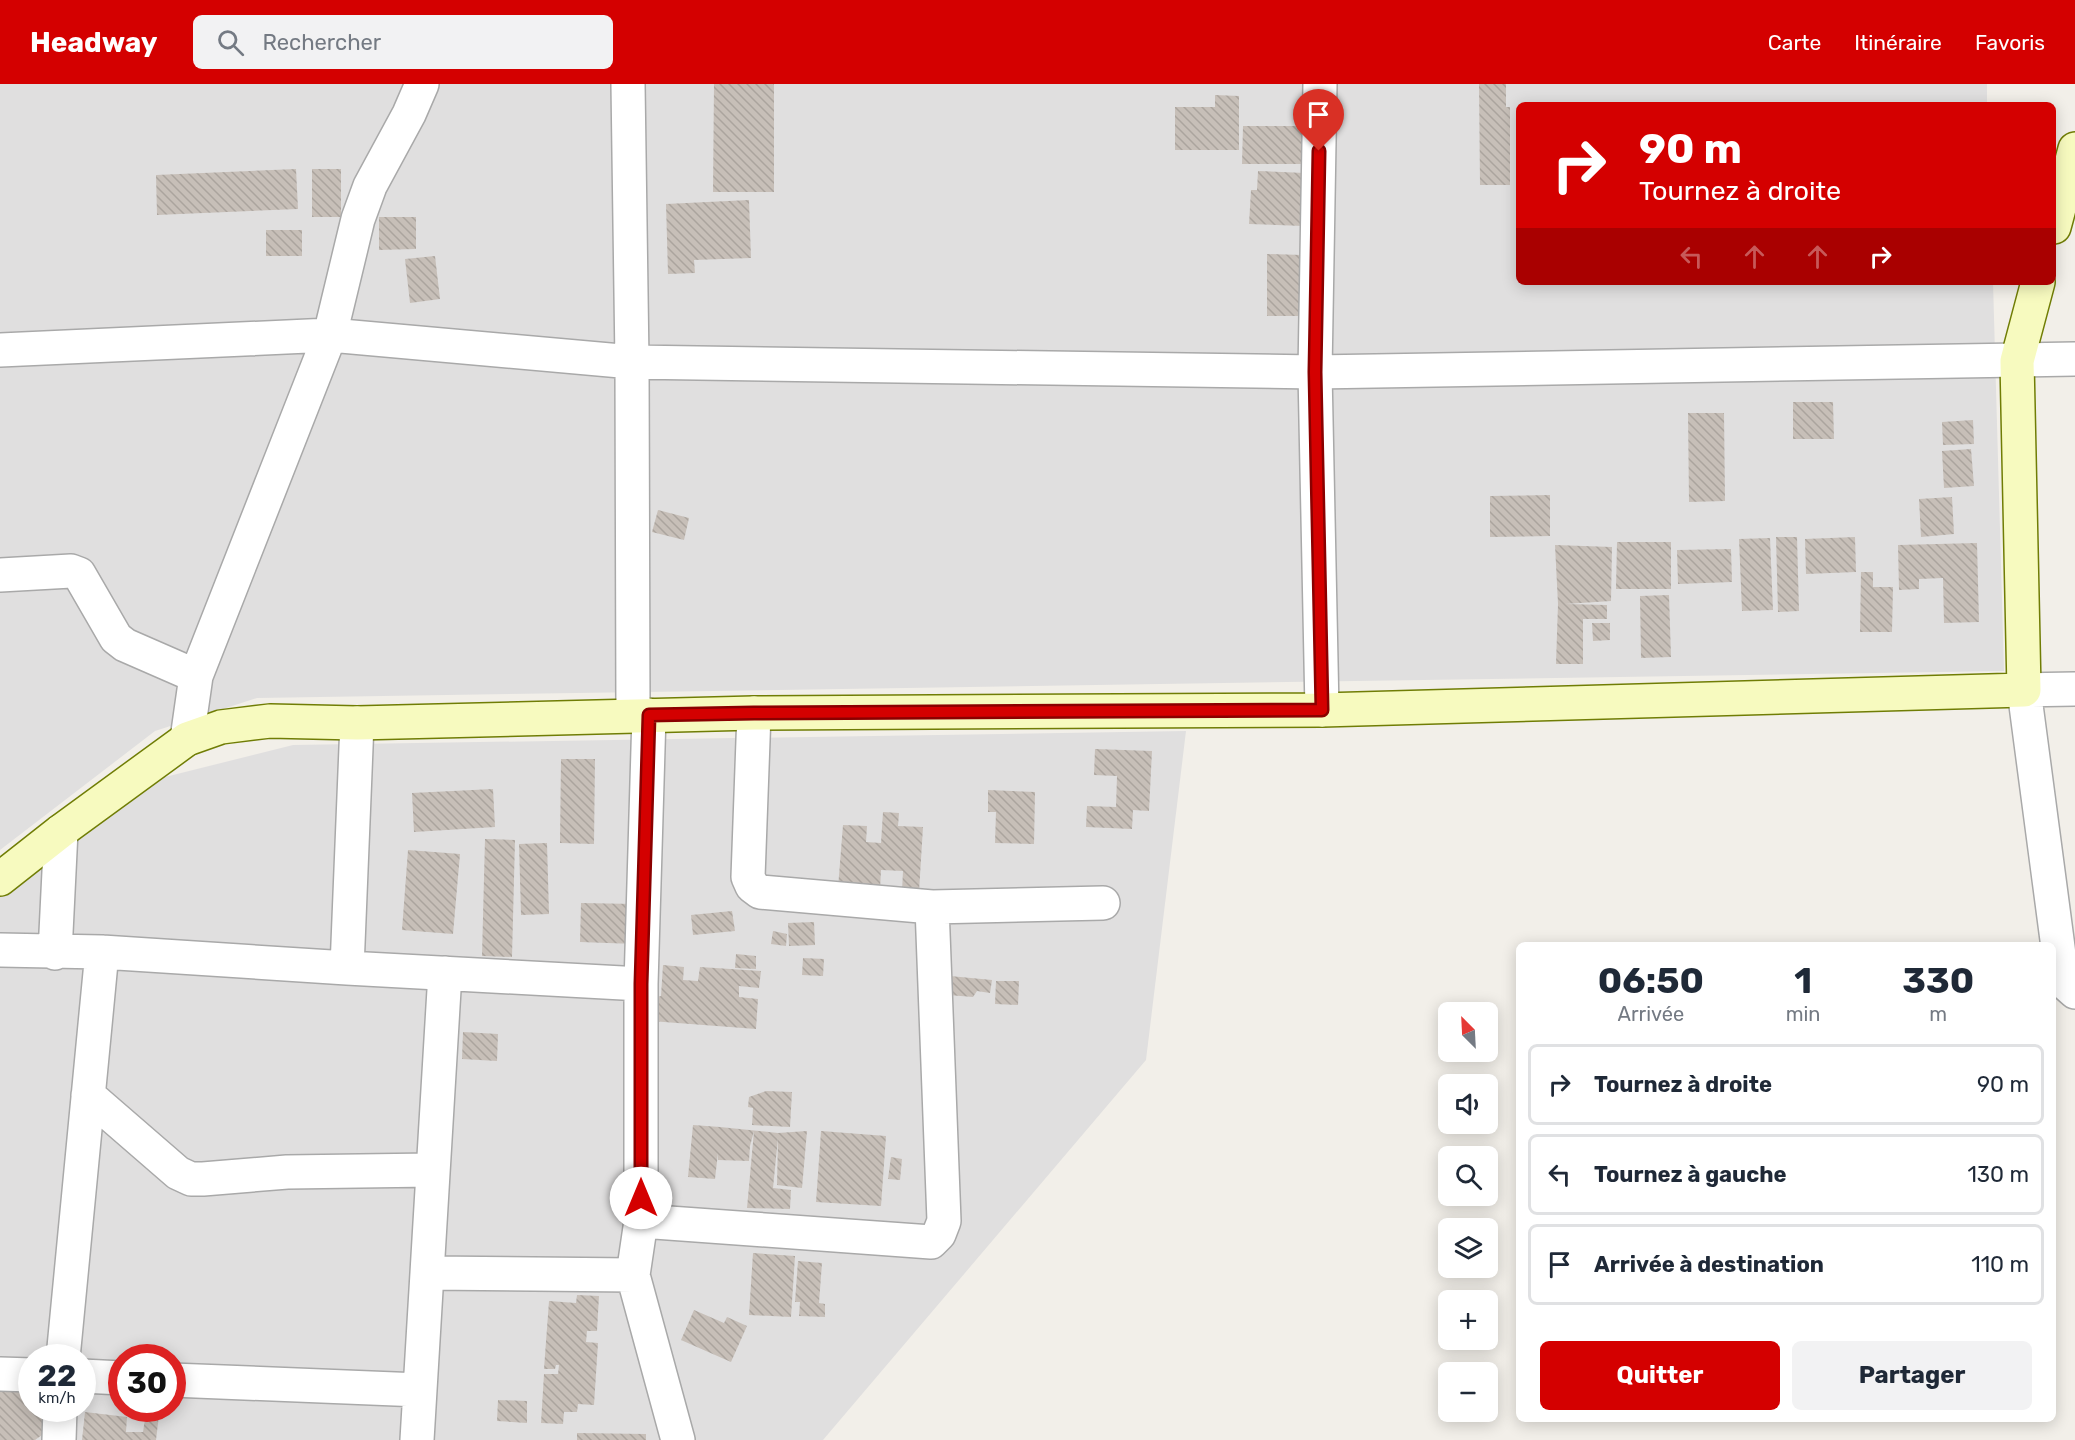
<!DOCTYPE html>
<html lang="fr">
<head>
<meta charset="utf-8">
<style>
	:root { --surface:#fff; --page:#f2f2f3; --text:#1f2937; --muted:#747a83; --line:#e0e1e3; --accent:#d40000 }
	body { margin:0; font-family:Rubik,sans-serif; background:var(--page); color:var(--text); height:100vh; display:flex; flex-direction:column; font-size:22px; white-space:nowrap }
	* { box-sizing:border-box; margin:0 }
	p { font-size:20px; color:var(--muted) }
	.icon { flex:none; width:33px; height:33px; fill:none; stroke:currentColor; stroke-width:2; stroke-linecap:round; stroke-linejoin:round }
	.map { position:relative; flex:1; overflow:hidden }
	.details { position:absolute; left:1516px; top:858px; width:540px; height:480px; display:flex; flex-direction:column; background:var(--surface); border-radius:9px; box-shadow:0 3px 15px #0003 }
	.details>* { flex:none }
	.banner { position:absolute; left:1516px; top:18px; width:540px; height:183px; border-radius:9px; box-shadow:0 3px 15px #0003; background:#d40000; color:#fff; overflow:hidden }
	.needle { width:39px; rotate:336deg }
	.tools { position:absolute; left:1438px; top:918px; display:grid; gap:12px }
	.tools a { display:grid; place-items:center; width:60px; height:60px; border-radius:9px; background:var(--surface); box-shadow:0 3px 15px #0003; font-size:30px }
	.speed { position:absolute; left:18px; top:1260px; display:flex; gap:12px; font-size:30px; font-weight:700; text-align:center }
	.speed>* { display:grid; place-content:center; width:78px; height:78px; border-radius:50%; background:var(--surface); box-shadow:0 3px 15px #0003; line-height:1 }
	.speed small { font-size:15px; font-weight:400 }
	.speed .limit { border:9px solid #d22; background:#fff; color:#111 }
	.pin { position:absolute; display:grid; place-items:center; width:51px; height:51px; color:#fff; margin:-62px -26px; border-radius:50% 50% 50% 0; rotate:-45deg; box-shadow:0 0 6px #0007 }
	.pin .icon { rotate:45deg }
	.me { position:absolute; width:66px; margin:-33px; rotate:0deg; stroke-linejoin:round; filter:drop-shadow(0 0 4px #0008) }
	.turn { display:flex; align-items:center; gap:21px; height:126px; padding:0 24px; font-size:27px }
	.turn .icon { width:78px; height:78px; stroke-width:2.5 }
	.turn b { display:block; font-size:42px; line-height:51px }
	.lanes { display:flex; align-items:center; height:57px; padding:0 24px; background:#0003; justify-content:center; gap:30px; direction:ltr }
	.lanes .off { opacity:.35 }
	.eta { display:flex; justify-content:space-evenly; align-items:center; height:102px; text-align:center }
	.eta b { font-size:36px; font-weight:700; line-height:42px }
	.primary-button { display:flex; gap:12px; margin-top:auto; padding:12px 24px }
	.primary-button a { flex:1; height:69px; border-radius:9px; background:var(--accent); color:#fff; font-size:24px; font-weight:700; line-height:69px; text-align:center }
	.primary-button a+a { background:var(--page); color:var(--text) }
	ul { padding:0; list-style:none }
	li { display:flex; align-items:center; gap:18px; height:81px; margin:0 12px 9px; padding:0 12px; border:3px solid var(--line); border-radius:9px }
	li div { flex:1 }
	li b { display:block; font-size:22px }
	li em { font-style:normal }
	header { display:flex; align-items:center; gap:36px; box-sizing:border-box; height:84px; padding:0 30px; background:var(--accent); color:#fff }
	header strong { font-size:28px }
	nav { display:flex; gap:33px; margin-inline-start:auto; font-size:21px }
	.search { width:420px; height:54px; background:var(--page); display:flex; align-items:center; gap:15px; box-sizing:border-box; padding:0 21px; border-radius:9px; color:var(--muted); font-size:22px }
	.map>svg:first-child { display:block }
</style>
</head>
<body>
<header>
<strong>Headway</strong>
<div class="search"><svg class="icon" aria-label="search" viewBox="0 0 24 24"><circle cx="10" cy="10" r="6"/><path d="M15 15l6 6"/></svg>Rechercher</div>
<nav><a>Carte</a><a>Itinéraire</a><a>Favoris</a></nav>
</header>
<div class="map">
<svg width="2075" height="1356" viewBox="0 0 2075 1356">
	<defs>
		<pattern id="building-back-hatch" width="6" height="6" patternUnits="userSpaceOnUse" patternTransform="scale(1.5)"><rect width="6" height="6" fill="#c7bfb8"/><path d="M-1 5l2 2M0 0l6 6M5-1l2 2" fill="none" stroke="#aba49e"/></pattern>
	</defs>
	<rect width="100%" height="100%" fill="#f2efe9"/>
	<path fill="#e0dfdf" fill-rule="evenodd" d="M0 0H1987V21H1520V198H1993L2004 587 257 614 155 647 0 766Z
		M1186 647 1146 976 823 1356H0V813L161 694 293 661ZM32 1274H82V1324H32ZM122 1274H172V1324H122Z"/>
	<path fill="url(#building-back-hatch)" d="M714 0H774V108H713Z
		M1479 0H1506V23H1510V101H1480Z
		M1215 11 1239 12V66H1175V23H1215Z
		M1243 42H1306V80H1242Z
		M296 85 298 125 157 131 156 91Z
		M312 85H341V133H312Z
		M1258 87 1305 89 1303 142 1249 140 1251 106H1257Z
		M749 116 751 174 694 176 695 189 668 190 666 120Z
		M379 133H416V165L379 166Z
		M266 146H302V172H266Z
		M1267 170 1303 171 1302 232H1267Z
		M435 172 440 215 410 219 405 175Z
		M1793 318H1833L1834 355H1793Z
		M1688 329H1724L1725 417 1689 418Z
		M1973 336 1974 360 1943 361 1942 338Z
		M1971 365 1974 402 1944 404 1942 367Z
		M1550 411V452L1490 453V412Z
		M1952 413 1954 450 1921 453 1919 415Z
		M658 426 689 434 684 456 652 448Z
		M1776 453H1797L1799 527 1778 528Z
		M1855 453 1856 488 1806 490 1805 455Z
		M1770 454 1773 526 1742 527 1739 455Z
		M1617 458H1671V505H1616Z
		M1977 459 1979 538 1944 539 1943 494 1919 495V505L1899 506 1898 461Z
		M1555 461 1612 463 1611 517 1565 520 1607 521V535H1583V580H1556L1558 520Z
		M1731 465 1732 498 1678 500 1677 466Z
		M1861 488H1873V503H1893L1892 548H1860Z
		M1669 511 1671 573 1641 574 1640 512Z
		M1592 539H1610V556L1593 557Z
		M1095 665 1152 667 1149 727 1133 726 1132 745 1086 743 1087 722 1116 723 1117 692 1094 691Z
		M561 675H595L594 760 560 759Z
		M493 705 495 743 414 748 412 709Z
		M988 706 1035 708 1034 760 995 759 996 728H988Z
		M883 728 899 729 898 742 923 743 919 808 902 807 903 787 881 786 880 806 838 804 843 741 867 742 866 758 881 759Z
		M485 755 515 756 512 873 482 872Z
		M547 759 549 830 521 831 519 760Z
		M408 766 460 770 453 850 402 846Z
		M581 819 636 820 635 860 580 858Z
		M732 827 735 847 693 851 691 831Z
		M814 838 815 861 789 862 788 839Z
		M773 847 787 850 786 862 771 860Z
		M736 870 756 872V885L735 884Z
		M803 874 824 875 823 892 802 891Z
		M663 881 684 883 683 896 698 897 700 883 761 887 759 904 739 902V913L758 915 756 945 651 937 653 914 661 912Z
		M950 892 992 896 990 909 977 907 973 913 948 911Z
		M996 897H1019L1018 921 995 920Z
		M463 948 498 950 497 977 462 975Z
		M766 1007 792 1008 790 1043 752 1041 753 1024 748 1023 749 1013Z
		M693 1041 720 1043 778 1049 807 1047 802 1104 777 1101 778 1054 773 1104 791 1106 790 1125 747 1124 754 1047 750 1062 749 1077 718 1076V1069L715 1095 688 1093Z
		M821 1047 886 1052 881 1122 816 1118Z
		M891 1073 902 1075 900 1096 888 1095Z
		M753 1169 795 1172 791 1233 749 1231Z
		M798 1177 822 1179 819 1219 825 1220V1233L799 1232 800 1218H795Z
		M577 1211 599 1212 597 1247H587L586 1258 598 1259 594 1321 578 1320 577 1328H564L563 1340 541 1339 544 1290H558L559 1281H556L555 1285H544L549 1217 576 1219Z
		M694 1226 724 1239 727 1233 747 1242 731 1278 681 1256Z
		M0 1307H32V1324H51L49 1346 35 1356H0Z
		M498 1316 527 1317V1339L497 1337Z
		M85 1328 127 1333 126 1348H143L146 1329 159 1331 156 1356H82Z
		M577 1349 646 1350V1356H577Z"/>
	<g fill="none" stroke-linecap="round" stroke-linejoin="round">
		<g stroke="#a9a9a9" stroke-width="36">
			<path id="street" d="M628 0 632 278 633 631
				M1320 0 1315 288 1322 626
				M0 266 330 251 632 278 1315 288 2075 275
				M0 491 71 487 79 490 116 554 125 561 196 592
				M2075 605 2024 606 2061 886 2066 900 2075 908
				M754 629 748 793 752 802 760 808 932 823 1103 819
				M649 631 641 900V1137L633 1191 678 1356
				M187 655 196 592 330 251 358 135 370 102 409 30 422 0
				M0 866 102 868 347 884 641 900
				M55 869 61 747
				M347 884 357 639
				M88 1011 178 1089 191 1095H203L287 1088 432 1086
				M641 1137 931 1158 939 1150 944 1137 932 823
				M428 1189 633 1191
				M63 1274 102 868
				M0 1290 32 1291
				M82 1292 122 1294
				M172 1296 420 1306
				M59 1356 60 1324
				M417 1356 445 889"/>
		</g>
		<g stroke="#707d05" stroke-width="36">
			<path id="secondary" d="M2054 143 2075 65
				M0 795 61 747 187 655 221 643 270 637 357 639 754 629 1322 626 2024 606 2017 277 2038 198"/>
		</g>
		<use href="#street" stroke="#fff" stroke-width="33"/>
		<use href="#secondary" stroke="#f7fabf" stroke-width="33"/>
	</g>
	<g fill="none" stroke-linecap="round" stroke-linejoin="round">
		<g stroke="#8a0000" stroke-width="15">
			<path id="route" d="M641 1114V900L649 631 754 629 1322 626 1315 288 1319 67"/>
		</g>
		<use href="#route" stroke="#d40000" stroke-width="10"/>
	</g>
</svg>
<div class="tools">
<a><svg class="needle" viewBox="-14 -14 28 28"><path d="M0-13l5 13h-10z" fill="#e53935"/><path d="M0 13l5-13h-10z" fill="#747a83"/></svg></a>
<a><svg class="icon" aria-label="sound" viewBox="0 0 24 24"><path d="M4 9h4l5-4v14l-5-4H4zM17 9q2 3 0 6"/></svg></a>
<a><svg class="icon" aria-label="search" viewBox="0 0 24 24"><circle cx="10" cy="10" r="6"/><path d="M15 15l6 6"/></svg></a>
<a><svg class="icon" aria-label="layers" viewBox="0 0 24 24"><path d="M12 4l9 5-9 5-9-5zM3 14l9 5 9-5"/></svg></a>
<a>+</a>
<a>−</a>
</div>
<div class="speed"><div>22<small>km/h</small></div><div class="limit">30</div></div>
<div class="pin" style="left:1319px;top:67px;background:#d93025"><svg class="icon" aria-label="arrive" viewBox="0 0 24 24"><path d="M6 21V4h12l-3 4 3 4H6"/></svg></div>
<svg class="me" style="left:641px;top:1114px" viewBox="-20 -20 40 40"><circle r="19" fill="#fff"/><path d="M0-13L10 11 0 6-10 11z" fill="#d40000"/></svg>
<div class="banner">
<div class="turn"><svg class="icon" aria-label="right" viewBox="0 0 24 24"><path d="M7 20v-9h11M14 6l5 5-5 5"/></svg><div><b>90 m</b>Tournez à droite</div></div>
<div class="lanes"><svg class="icon off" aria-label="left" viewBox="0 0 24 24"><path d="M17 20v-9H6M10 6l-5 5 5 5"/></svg><svg class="icon off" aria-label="ahead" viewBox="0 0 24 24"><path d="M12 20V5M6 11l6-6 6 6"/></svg><svg class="icon off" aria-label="ahead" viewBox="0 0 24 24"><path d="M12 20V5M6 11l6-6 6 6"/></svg><svg class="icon" aria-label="right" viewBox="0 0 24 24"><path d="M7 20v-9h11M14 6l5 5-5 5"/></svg></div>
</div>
<section class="details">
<div class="eta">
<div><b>06:50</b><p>Arrivée</p></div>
<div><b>1</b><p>min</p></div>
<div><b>330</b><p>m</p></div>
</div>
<ul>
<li><svg class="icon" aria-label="right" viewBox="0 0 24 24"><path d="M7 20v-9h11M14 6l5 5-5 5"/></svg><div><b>Tournez à droite</b></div><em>90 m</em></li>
<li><svg class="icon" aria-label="left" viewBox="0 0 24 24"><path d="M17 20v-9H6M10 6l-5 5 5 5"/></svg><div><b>Tournez à gauche</b></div><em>130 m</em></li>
<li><svg class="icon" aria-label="arrive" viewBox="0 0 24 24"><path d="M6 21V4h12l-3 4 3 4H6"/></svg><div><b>Arrivée à destination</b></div><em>110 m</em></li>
</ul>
<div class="primary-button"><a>Quitter</a><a>Partager</a></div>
</section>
</div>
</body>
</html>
